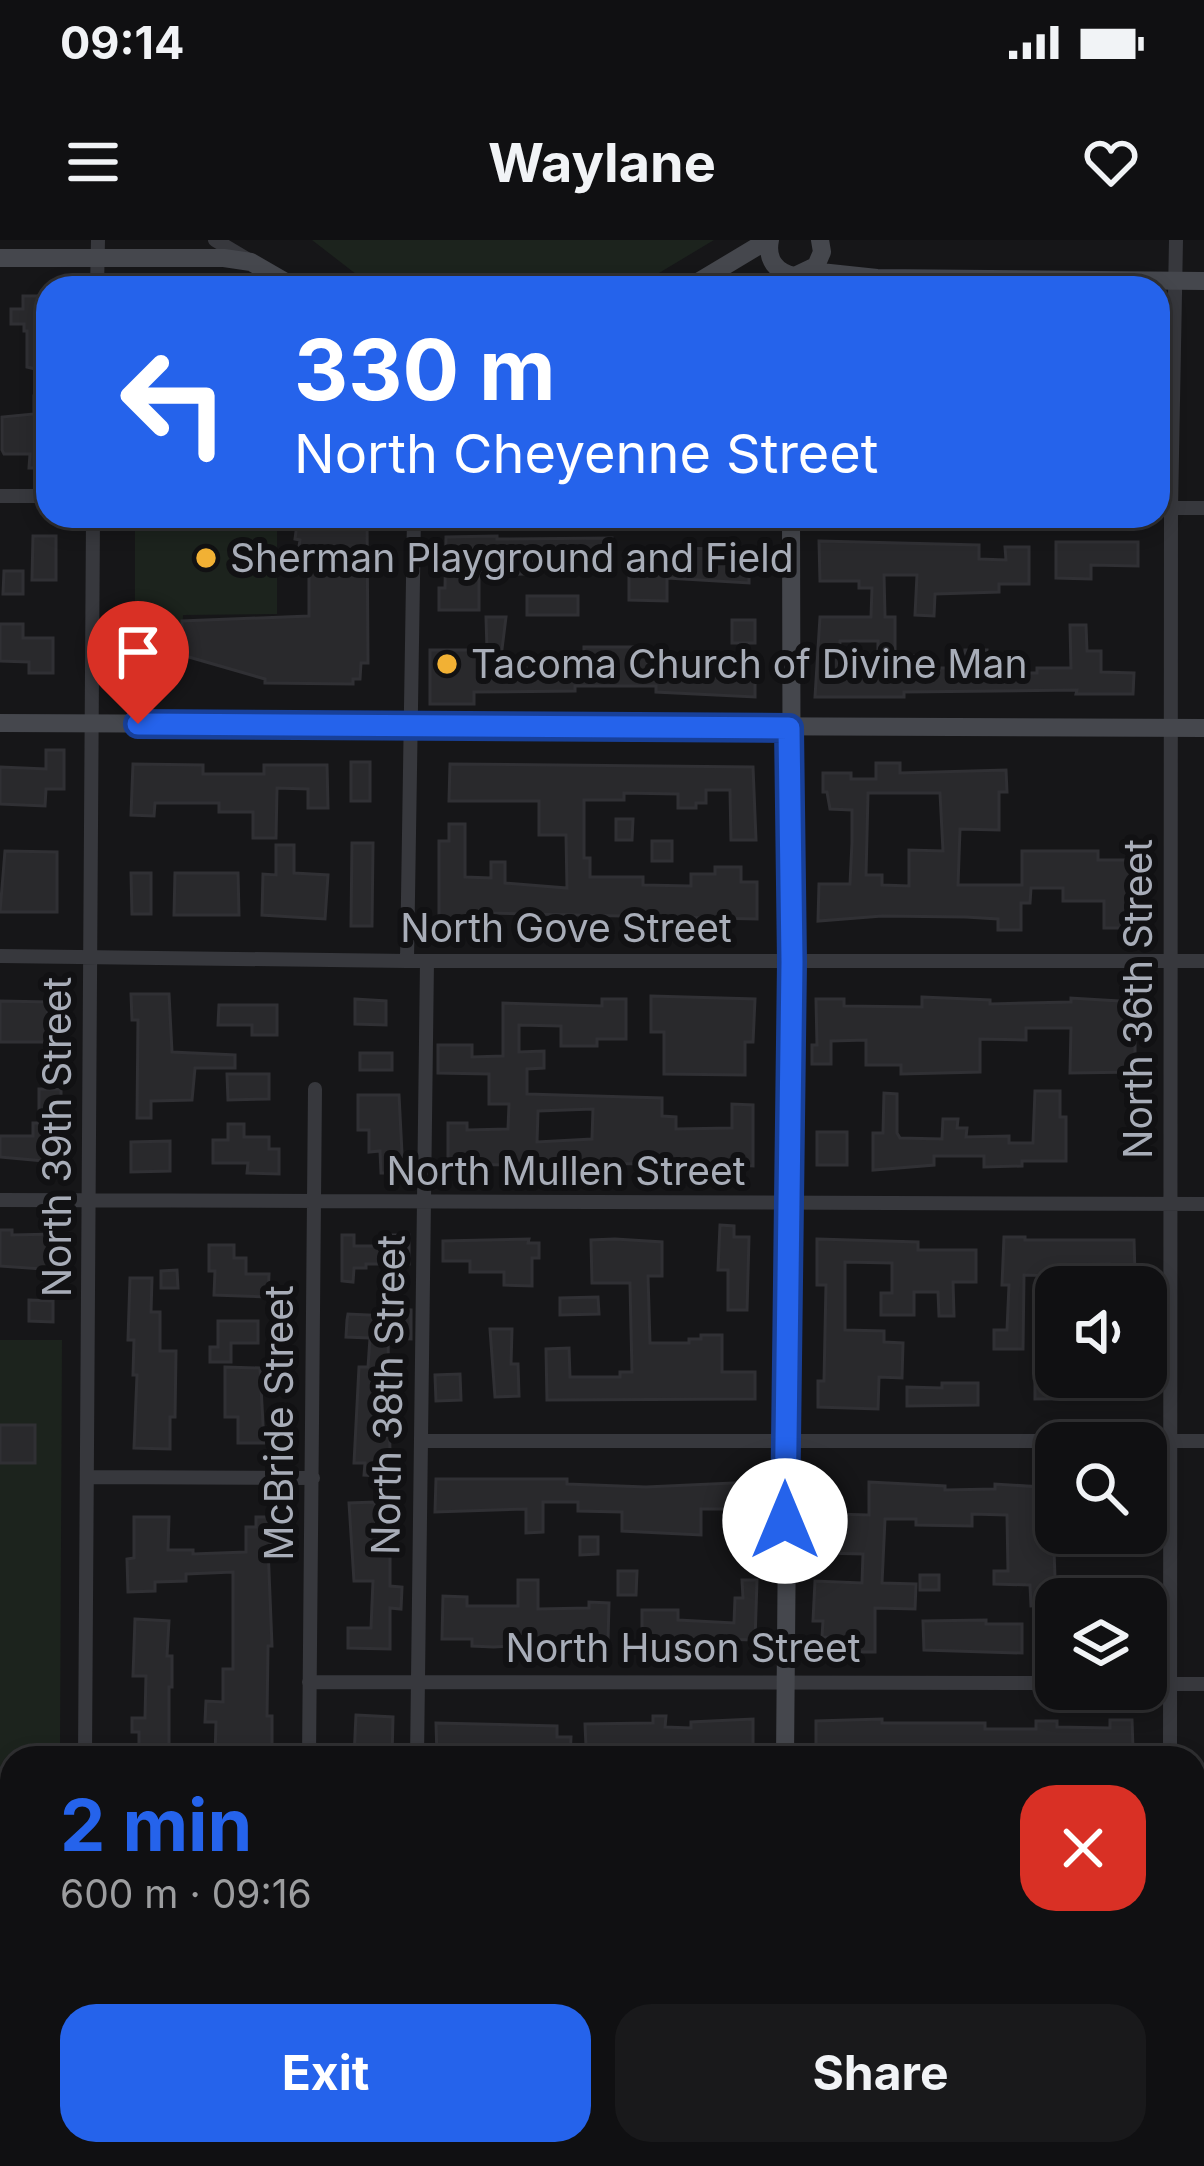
<!DOCTYPE html>
<html lang="en">
<head>
<meta charset="utf-8">
<style>
	:root { --surface:#101012; --page:#19191b; --text:#f1f3f6; --muted:#9c9d9f; --line:#303032; --accent:#2563eb }
	body { margin:0; font-family:Inter,sans-serif; background:var(--page); color:var(--text); height:100vh; display:flex; flex-direction:column; font-size:45px; white-space:nowrap }
	* { box-sizing:border-box; margin:0 }
	p { font-size:39px; color:var(--muted) }
	.icon { flex:none; width:66px; height:66px; fill:none; stroke:currentColor; stroke-width:2; stroke-linecap:round; stroke-linejoin:round }
	.map { position:relative; flex:1; overflow:hidden }
	.panel { position:absolute; left:0px; top:1506px; width:1206px; height:420px; display:flex; flex-direction:column; background:var(--surface); border-radius:36px 36px 0 0; box-shadow:0 6px 18px #0003,0 0 0 3px var(--line) }
	.panel>* { flex:none }
	.hud { position:absolute; left:36px; top:36px; width:1134px; height:252px; border-radius:36px; box-shadow:0 6px 18px #0003,0 0 0 3px var(--line); background:#2563eb; color:#fff; overflow:hidden }
	.fabs { position:absolute; left:1035px; top:1026px; display:grid; gap:24px }
	.fabs a { display:grid; place-items:center; width:132px; height:132px; border-radius:24px; background:var(--surface); box-shadow:0 6px 18px #0003,0 0 0 3px var(--line); font-size:60px }
	.pin { position:absolute; display:grid; place-items:center; width:102px; height:102px; color:#fff; margin:-123px -51px; border-radius:50% 50% 50% 0; rotate:-45deg; box-shadow:0 0 12px #0007 }
	.pin .icon { rotate:45deg }
	.me { position:absolute; width:132px; margin:-66px; rotate:0deg; stroke-linejoin:round; filter:drop-shadow(0 0 9px #0008) }
	.turn { display:flex; align-items:center; gap:42px; height:252px; padding:0 60px; font-size:54px }
	.turn .icon { width:156px; height:156px; stroke-width:2.5 }
	.turn b { display:block; font-size:84px; line-height:102px }
	.round { display:grid; place-items:center; flex:none; width:126px; height:126px; border-radius:36px; background:var(--page) }
	.overview { display:flex; align-items:center; justify-content:space-between; height:204px; padding:0 60px }
	h1 { font-size:72px; font-weight:700; line-height:90px; color:var(--accent) }
	.action { display:flex; gap:24px; margin-top:auto; padding:24px 60px }
	.action a { flex:1; height:138px; border-radius:36px; background:var(--accent); color:#fff; font-size:48px; font-weight:700; line-height:138px; text-align:center }
	.action a+a { background:var(--page); color:var(--text) }
	.status { display:flex; justify-content:space-between; align-items:center; height:84px; padding:0 60px; background:var(--surface); direction:ltr }
	.status svg { height:33px; fill:currentColor }
	header { display:flex; justify-content:space-between; align-items:center; height:156px; padding:0 60px; background:var(--surface); font-size:54px; font-weight:700 }
	.map>svg:first-child { display:block }
</style>
</head>
<body>
<div class="status"><b>09:14</b><svg viewBox="0 0 49 12"><path d="M0 12V9h3v3zM5 12V6h3v6zM10 12V3h3v9zM15 12V0h3v12zM26 1h20v11H26zM47 4h2v5h-2z"/></svg></div>
<header><svg class="icon" aria-label="menu" viewBox="0 0 24 24"><path d="M4 6h16M4 12h16M4 18h16"/></svg>Waylane<svg class="icon" aria-label="heart" viewBox="0 0 24 24"><path d="M12 20l-8-8c-3-5 5-10 8-4 3-6 11-1 8 4z"/></svg></header>
<div class="map">
<svg width="1204" height="1926" viewBox="0 0 1204 1926">
	<rect width="100%" height="100%" fill="#161618"/>
	<path fill="#1c231d" d="M312 0H714L634 48H374Z
		M135 276H277V374L183 375 182 415 135 396Z
		M0 1100H62L60 1518H12V1664H0Z"/>
	<path fill="#29292c" stroke="#303034" stroke-width="3" fill-rule="evenodd" d="M23 56H48V132L27 127V91H24V84H11V69H23Z
		M34 156H48L46 228H29L30 214H4L2 210V177L34 174Z
		M298 276 367 278 368 423H361L360 439H353V444L265 443V439L182 415V381L309 376V334H295L300 300 295 299Z
		M33 296H56V340H32Z
		M497 296V299L612 298V331L591 330V325L524 322V334L479 335V370H439V348H445L446 297Z
		M819 301 979 305V319L1006 320 1005 307H1029V344H999V352L935 354 934 376 915 375 917 335H884L885 377H895V416H934V428H965V410H987V433H1037V428H1071L1070 385H1086L1087 411H1101V432L1134 433 1133 454H1076L1077 450 904 452V457H815L820 377H871L872 348H859V341H820ZM840 401H878V426H839Z
		M1056 302H1138V326L1091 325V339L1056 338Z
		M677 308 749 310V343L667 338V361L629 360V331H647V324H677Z
		M4 331H23V354H3Z
		M527 356H578V375H527Z
		M486 377H506L500 425 552 427V419H584V407H648V428H675V435L755 433V457L656 452V446H575V451L474 452V464H430V410H487Z
		M732 380H755V403H732Z
		M0 384H23V398H53V433H29V422L0 421Z
		M46 510H64V549H46L45 566 0 564V527L46 529Z
		M351 522H370V561H351Z
		M876 523H900V533L1006 530 1007 552H999V590L960 589 958 645H1022V611H1098V620H1142L1144 660H1136V688H1104V661H1063V648H1031L1030 663H1021V690H998V679L966 677 882 676 818 681 819 644H850L852 603V570L830 569 827 552H823V533H851V539H876ZM868 553H940L943 611 909 610V646L882 645V635H866Z
		M133 524 203 525V534H264V525H327L328 568H308V549L277 548 276 598H253V572H219V563H155L154 576 131 575Z
		M450 524 753 527 756 600H731L730 550H706V563H696V568H678V554L624 553V560H584V618H590V637H643V645L691 646V634H715V627H741V642H757V679L489 673 488 680H439V601H449V584H465V637L491 638V622H505V643L567 648 566 595H539V561H449Z
		M616 579H633L632 600H616Z
		M652 601H672V621H652Z
		M352 603H373L372 686H351Z
		M276 605H294V633L328 635 325 679 262 675 263 634 276 635Z
		M5 611 57 612V672H0Z
		M131 633H151V674H132Z
		M175 633H238L239 675H174Z
		M131 754H169L172 812 235 815V828H195L192 860 151 861V878H137L138 780H132Z
		M651 756 755 759 753 802H745V835L664 834V792H651Z
		M922 757 990 760V764L1071 762V758L1135 762V832L1070 833 1071 788H1026V800L980 799V832L901 834V825H866V800L831 801V824H812V805H817L816 759H844V766L922 767Z
		M355 759 386 761V785L355 784Z
		M602 759H626V799H597V806H561V786L519 785V812L544 811V828L527 829V854L662 858V876L676 877V889L732 888V864L753 865V926L647 920 646 924 573 923V926L448 924V883H467V890L508 889 509 864H489V834L438 833V805H472V817L503 816V763L602 766ZM593 869 592 899 537 902 538 871Z
		M0 761 48 762V802H0Z
		M219 765H277V795H252V785H218Z
		M360 813H392V830H360Z
		M227 834H269V859L228 860Z
		M39 849H61V868H56V922L0 917V896H33V883H39Z
		M1035 851H1060V877H1066V921H1022V926L984 927V916H934V925L873 930V893H883L884 853 897 854V893L900 898 942 899 943 879H958L957 888H967L966 897 1009 896V903H1033Z
		M358 855H399L403 933H381L380 911 369 912V890H358Z
		M228 884H244V897H269V909H279V934L247 933 248 923H213V900H228Z
		M817 892H847V925H817Z
		M170 901V931L131 932V902Z
		M720 985 734 986V997H749L747 1070H728V1030H718Z
		M0 990H12V995L55 994 56 1030 0 1026Z
		M342 995H354V1006H383V995H409V1024H366V1028H354L353 1042 342 1041Z
		M1004 997H1025V1000H1134L1135 1035 1109 1036V1024L1058 1025V1036L1024 1035 1023 1109H994V1090H1007L1009 1045H1002Z
		M529 999 528 1003H539V1018H532V1046L504 1045V1032H470V1021H443V1001Z
		M615 999 662 1002V1036H648L650 1103H689V1099H701V1095H722V1132H755V1159L547 1160 546 1109 569 1108 570 1137H620V1132H632L630 1043H592L591 1000Z
		M817 999 918 1002V1010H976V1042H953L954 1076H939L938 1052H914V1075H881V1053H892V1023L845 1022V1090L884 1091V1102L903 1103 902 1138 879 1137 878 1169 818 1167V1141H824L826 1045H817Z
		M209 1005H234V1018H246V1034H269L268 1057 214 1055 215 1031H209Z
		M177 1030 178 1048H161V1031Z
		M130 1038H152L151 1072H160V1111H176L175 1177H170V1209L134 1208 137 1135H133L134 1100H128Z
		M598 1057 599 1074 560 1075V1058Z
		M29 1060 53 1061V1082L29 1081Z
		M390 1069 411 1070V1099L388 1098 390 1213H398L396 1237 364 1235 365 1223H354L359 1127H368L370 1098 346 1097 347 1080 348 1074 390 1076Z
		M218 1081H258V1103H231V1122H210V1107H218Z
		M490 1089H512L511 1124H518L519 1156 495 1157Z
		M225 1127 260 1128 264 1203H238V1177H225Z
		M460 1134 461 1160 436 1161 435 1135Z
		M1065 1137H1133V1158L1035 1159V1143H1065Z
		M942 1143H978V1165L907 1166V1147L942 1148Z
		M0 1185H35V1223H0Z
		M436 1239H567V1244L646 1247 754 1242 753 1293 732 1292 733 1269H701V1295L622 1291V1272L578 1271V1262H543V1292L526 1293V1269L435 1272Z
		M869 1242 945 1246V1250L995 1249V1244L1056 1248V1293H1066V1312L1054 1311 1056 1364 1031 1366 1030 1345 994 1344V1331H1008L1007 1275 972 1274V1286L916 1285V1279H885L882 1343 916 1344 915 1369 875 1368V1412H852V1398L822 1397 823 1381H813L815 1341 862 1343 863 1314 823 1313V1287H834V1274L869 1275Z
		M375 1262 376 1312H390V1346L402 1347 401 1369 390 1368V1409L348 1408V1388H371L373 1341H354L349 1263Z
		M134 1277H169L168 1310H193V1314L246 1312V1287H256V1277H278V1308L268 1307 272 1406H268L267 1476H272V1518H215L216 1482H205L206 1461 223 1462V1429H233V1332L186 1334V1341L155 1342V1351L128 1352 127 1319 134 1318Z
		M580 1297H598V1314L580 1315Z
		M618 1331H637L636 1355H618Z
		M920 1335H939V1350H920Z
		M518 1340H538V1369L589 1368V1362L609 1363 608 1400 494 1407 472 1406V1399H442L443 1356 467 1357V1366H518Z
		M742 1340H757L755 1400 714 1399V1407L696 1406V1400H642V1370H678V1380L734 1383 735 1358H743Z
		M1108 1347H1137V1359H1108Z
		M135 1379 169 1381 167 1416H172V1447H169V1518H139V1492H132V1478H145L146 1436H133Z
		M986 1380V1384H1022V1413L924 1410 923 1381Z
		M356 1475 393 1477 392 1518H354Z
		M653 1476H666L665 1487 691 1488V1482L753 1479V1514L691 1518V1510L645 1509V1518H617L597 1517V1506H586L585 1484 653 1483Z
		M882 1479V1483H985V1489H1036V1481H1057V1487L1110 1488V1480H1132L1133 1509 1098 1510V1518H1069V1510L1023 1509V1518H1010V1514H997V1505H951V1508H917V1518H816V1481Z
		M436 1483 557 1486V1497H571L570 1518H507V1506L464 1508V1515L437 1516Z
		M0 1829H12V1926H0Z
		M67 1914H105L104 1926H67Z
		M326 1914H366V1926H326Z
		M956 1914H1201V1926H956Z"/>
	<g fill="none" stroke-linecap="round" stroke-linejoin="round">
		<path stroke="#37383d" stroke-width="14" d="M215 0 247 19
			M97 48 98 0
			M0 256H48
			M1158 268H1204
			M0 716 407 721H1204
			M407 721 414 276
			M0 960 1204 964
			M422 1201H1204
			M87 1237 313 1238
			M309 1442 1056 1443
			M1146 1444H1204
			M85 1518 93 276
			M309 1518 315 849
			M417 1518 427 721
			M1170 1518 1171 268 1176 0
			M147 1926V1914
			M407 1926V1914"/>
		<path stroke="#45474d" stroke-width="18" d="M770 0C766 19 776 33 795 36L816 26 822 12 820 0
			M0 18H224L251 22 296 48
			M811 31 877 38 1204 41
			M688 48 768 0
			M0 483 1204 488
			M785 1518 792 722 791 276
			M0 1680H12
			M1194 1683H1204"/>
	</g>
	<g fill="none" stroke-linecap="round" stroke-linejoin="round">
		<g stroke="#184099" stroke-width="30">
			<path id="route" d="M138 484 789 488 792 722 785 1281"/>
		</g>
		<use href="#route" stroke="#2563eb" stroke-width="21"/>
	</g>
	<g fill="#f2b134" stroke="#111113" stroke-width="4.5">
		<circle cx="206" cy="318" r="12"/>
		<circle cx="447" cy="424" r="12"/>
	</g>
	<g text-anchor="middle" stroke-width="12" stroke-linejoin="round" paint-order="stroke">
		<g font-size="39" fill="#a8adb8" stroke="#111113" text-anchor="start">
			<text x="230" y="332">Sherman Playground and Field</text>
			<text x="471" y="438">Tacoma Church of Divine Man</text>
		</g>
		<g font-size="39" fill="#a8adb8" stroke="#111113">
			<text x="566" y="702">North Gove Street</text>
			<text transform="translate(1138 759) rotate(-90)" y="14">North 36th Street</text>
			<text transform="translate(57 897) rotate(-90)" y="14">North 39th Street</text>
			<text x="566" y="945">North Mullen Street</text>
			<text transform="translate(388 1155) rotate(-89)" y="14">North 38th Street</text>
			<text transform="translate(279 1183) rotate(-90)" y="14">McBride Street</text>
			<text x="683" y="1422">North Huson Street</text>
		</g>
	</g>
</svg>
<div class="fabs">
<a><svg class="icon" aria-label="sound" viewBox="0 0 24 24"><path d="M4 9h4l5-4v14l-5-4H4zM17 9q2 3 0 6"/></svg></a>
<a><svg class="icon" aria-label="search" viewBox="0 0 24 24"><circle cx="10" cy="10" r="6"/><path d="M15 15l6 6"/></svg></a>
<a><svg class="icon" aria-label="layers" viewBox="0 0 24 24"><path d="M12 4l9 5-9 5-9-5zM3 14l9 5 9-5"/></svg></a>
</div>
<div class="pin" style="left:138px;top:484px;background:#d93025"><svg class="icon" aria-label="arrive" viewBox="0 0 24 24"><path d="M6 21V4h12l-3 4 3 4H6"/></svg></div>
<svg class="me" style="left:785px;top:1281px" viewBox="-20 -20 40 40"><circle r="19" fill="#fff"/><path d="M0-13L10 11 0 6-10 11z" fill="#2563eb"/></svg>
<div class="hud">
<div class="turn"><svg class="icon" aria-label="left" viewBox="0 0 24 24"><path d="M17 20v-9H6M10 6l-5 5 5 5"/></svg><div><b>330 m</b>North Cheyenne Street</div></div>
</div>
<section class="panel">
<div class="overview"><div><h1>2 min</h1><p>600 m · 09:16</p></div><a class="round" style="background:#d93025;color:#fff"><svg class="icon" aria-label="close" viewBox="0 0 24 24"><path d="M6 6l12 12M18 6L6 18"/></svg></a></div>
<div class="action"><a>Exit</a><a>Share</a></div>
</section>
</div>
</body>
</html>
